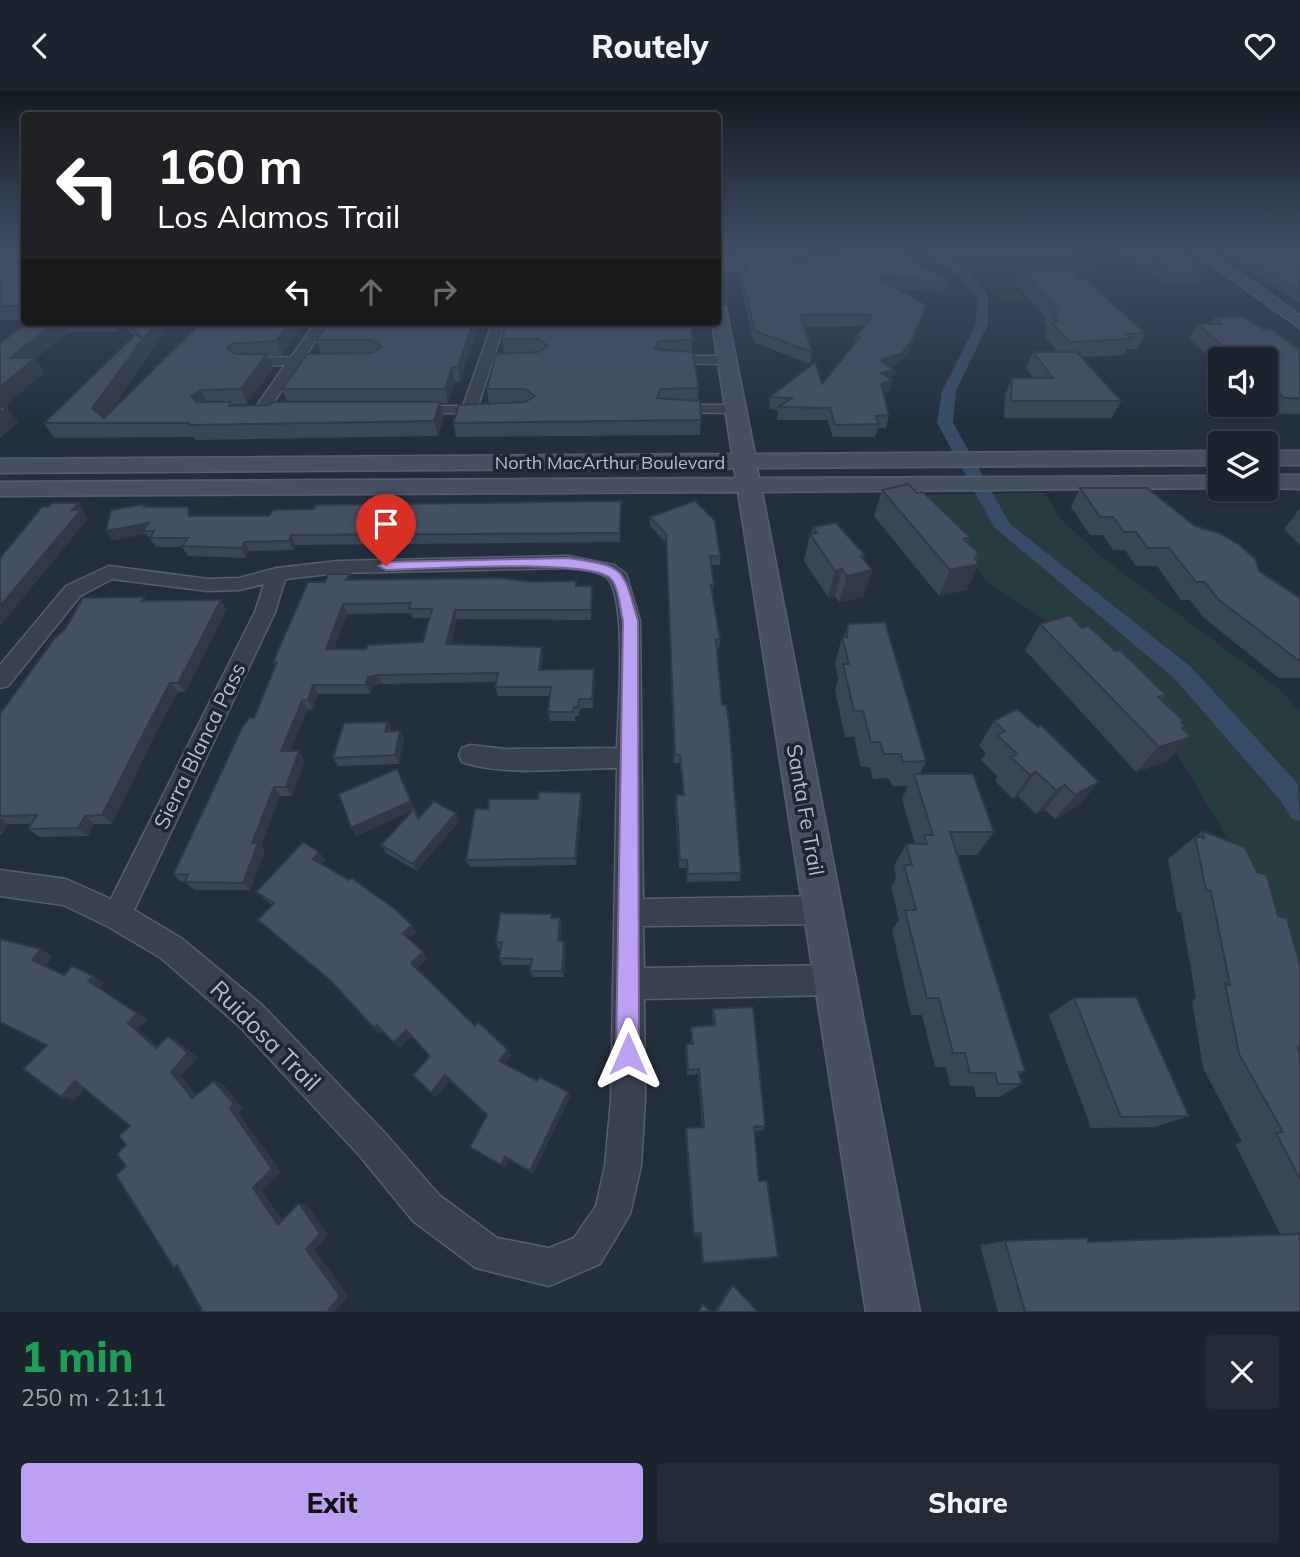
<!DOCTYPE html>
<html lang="en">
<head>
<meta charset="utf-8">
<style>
	:root { --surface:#1b232e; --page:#242b36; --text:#f1f3f6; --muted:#a0a4aa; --line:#39404a; --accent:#bca0f2 }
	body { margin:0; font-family:Mulish,sans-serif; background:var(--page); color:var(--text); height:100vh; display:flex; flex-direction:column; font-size:26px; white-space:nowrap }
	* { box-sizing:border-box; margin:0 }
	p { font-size:23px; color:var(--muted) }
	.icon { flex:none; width:38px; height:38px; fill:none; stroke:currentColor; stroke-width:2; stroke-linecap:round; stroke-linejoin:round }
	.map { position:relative; height:1221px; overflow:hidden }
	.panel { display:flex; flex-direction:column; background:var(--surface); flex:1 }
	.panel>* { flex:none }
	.guide { position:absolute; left:21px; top:21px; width:700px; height:214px; border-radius:7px; box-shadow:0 2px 5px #0004,0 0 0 2px var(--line); background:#202124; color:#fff; overflow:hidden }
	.controls { position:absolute; left:1208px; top:256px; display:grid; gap:14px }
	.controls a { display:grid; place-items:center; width:70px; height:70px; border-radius:7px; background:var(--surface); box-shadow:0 2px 5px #0004,0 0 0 2px var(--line); font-size:35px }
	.pin { position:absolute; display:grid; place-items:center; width:60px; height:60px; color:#fff; margin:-72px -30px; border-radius:50% 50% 50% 0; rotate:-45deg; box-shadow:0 0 7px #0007 }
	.pin .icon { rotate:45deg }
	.me { position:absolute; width:77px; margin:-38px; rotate:0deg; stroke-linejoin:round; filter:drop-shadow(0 0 5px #0008) }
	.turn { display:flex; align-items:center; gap:24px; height:147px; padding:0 21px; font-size:32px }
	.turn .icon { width:91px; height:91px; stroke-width:2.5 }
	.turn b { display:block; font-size:49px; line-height:60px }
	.lanes { display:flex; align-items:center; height:66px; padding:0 21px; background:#0003; justify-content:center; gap:35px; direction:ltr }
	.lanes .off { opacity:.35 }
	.round { display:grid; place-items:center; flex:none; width:74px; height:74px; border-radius:7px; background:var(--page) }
	.summary { display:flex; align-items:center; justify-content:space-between; height:119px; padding:0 21px }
	h1 { font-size:42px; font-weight:800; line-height:52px; color:#1e9e55 }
	.action { display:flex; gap:14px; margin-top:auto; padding:14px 21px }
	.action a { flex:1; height:80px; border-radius:7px; background:var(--accent); color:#111; font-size:28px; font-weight:800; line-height:80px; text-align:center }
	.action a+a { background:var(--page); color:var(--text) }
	header { display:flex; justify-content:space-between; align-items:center; height:91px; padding:0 21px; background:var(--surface); font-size:32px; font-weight:800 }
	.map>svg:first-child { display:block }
</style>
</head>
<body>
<header><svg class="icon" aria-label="back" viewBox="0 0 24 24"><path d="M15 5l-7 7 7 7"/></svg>Routely<svg class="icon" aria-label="heart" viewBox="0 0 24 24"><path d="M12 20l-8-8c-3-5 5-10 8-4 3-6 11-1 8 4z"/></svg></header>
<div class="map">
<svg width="1300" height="1221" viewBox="0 0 1300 1221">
	<rect width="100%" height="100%" fill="#242f3e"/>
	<path fill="#263c3f" d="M1072 160 1097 183 1001 182 1028 210H999L988 193 938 161Z
		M1044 402 1060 427 1103 467 1279 598 1300 621V956L1230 752 1166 644 1066 542 987 491 926 407 927 404Z"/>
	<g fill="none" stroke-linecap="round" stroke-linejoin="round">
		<path fill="#394c67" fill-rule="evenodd" d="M922 160H935L964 177 980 193 988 207V233L956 300 953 332 1010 433 1191 576 1298 693 1300 730 1291 727 1280 709 1175 588 994 436 937 332 942 300 976 233 977 207 962 187Z"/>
		<g stroke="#565f6c" stroke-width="3">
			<path id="street" d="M316 231H328L305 266 331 265 338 269 331 273 299 274 266 322H256L254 319 285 274 243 275 236 271 243 267 291 266Z
				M493 231H505L478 315 494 316V322H406V316L411 315H463Z
				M663 265H726L733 269 726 273 658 272V266Z
				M669 314H735L742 318 735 322 664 321V315Z
				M568 465 614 474 626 483 640 530 643 808 822 805 832 809 836 819 832 829 822 833 643 835 644 877 835 874 846 878 850 889 846 900 835 904 644 908 645 1009 641 1075 630 1123 600 1173 549 1195 476 1177 413 1130 359 1064 240 936 161 867 107 835 63 814 0 805V779L66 788 111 808 255 521 264 493 239 499 208 500 112 488 80 505 8 595 0 597V574L66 495 109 475 208 488 239 487 277 477 338 470ZM568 477C580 479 601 479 609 489 627 514 618 623 617 657L505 658 471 654 462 657 459 664 462 671C506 686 570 677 617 677L611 1009 605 1075 596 1115 574 1147 549 1157 497 1147 439 1104 383 1040 262 914 181 847 134 819 275 521 285 488 338 482Z"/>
		</g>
		<g stroke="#565f6c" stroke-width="3">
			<path id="secondary" d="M24 160V164L0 170V162Z
				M1192 160H1209L1300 224V237Z
				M718 168H786L794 173 786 178H718Z
				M718 212 726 217 755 363 1220 360V374L757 377 759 387 1220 385V397H1227L762 401 920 1221H866L738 401 0 405V391L736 387 734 377 0 382V368L732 363 712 231H718Z
				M1265 360H1300V374H1265Z
				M1265 384H1300V398L1262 397H1265Z"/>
		</g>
		<use href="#street" fill="#38414e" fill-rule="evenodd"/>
		<use href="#secondary" fill="#465061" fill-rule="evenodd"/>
	</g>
	<path fill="#3b4654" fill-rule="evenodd" d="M732 160H838L803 164 734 165Z
		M1082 160H1190L1182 161 1205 179 1197 193H1165L1122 162H1085Z
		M1221 160H1300V212Z
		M0 168 24 174V229H0Z
		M742 169 947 190 944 201 899 198 923 225 909 261 899 273 890 276 892 288 889 301 884 303 889 324 886 337H878L875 346H833L827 329H777L778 319 769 318 770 306 822 293 854 253 856 246 864 235 805 236 812 261 810 273 754 251 739 190Z
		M1020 178 1079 188 1145 242 1137 258H1127L1124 264 1082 266 1121 310 1112 327H1004L1005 304 1012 287H1033L1026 277 1033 261H1058L1045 246 1047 242 1045 239 1047 235 1044 232 1046 227 1015 192Z
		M1214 226 1263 238 1300 259V323H1273L1263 313H1265V268H1220V275L1189 248 1197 233H1210Z
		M28 231H172L150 262 149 260 150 263 107 324 202 231H305L282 264 267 265 273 277 247 313H232L233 315 270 314 287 311 282 298 321 262 316 249 480 231 460 290 455 291 448 312H441L444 326 438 345 195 349 194 346 54 347 44 332 134 245 124 234 117 241H68L35 268 44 281 4 316 18 331 0 347V252Z
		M506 231 692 249V261L699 297 698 310 701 329 700 344 456 346 453 332 489 312 487 298 523 262H504L502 248Z
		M1080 397 1195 435 1259 480 1300 507V587H1279L1203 526 1190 509H1181L1157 475H1136L1125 459H1113L1103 444H1090L1071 416Z
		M882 399 917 402 970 446 968 452 980 464 967 499 939 505 874 425Z
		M147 416 193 425H269L621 420 620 451 296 454 293 459 250 460 246 467 188 465 182 456H156L146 443 112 449Z
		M1299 419H1300V454L1284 438Z
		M650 426 720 465V474H711L714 494 712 503 720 548 719 557H716L741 782 740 790 687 791 686 777H679L675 713 676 704H683L680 672H674L666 452 650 435Z
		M813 436 864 469V506L839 511 835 505 828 506 804 470 810 443H811Z
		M352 489 532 491 577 495H592L591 529 457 528 451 553 543 566 541 579 594 578 595 588 593 617H580L579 625H575V630H550L548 621 550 605H498L495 596 496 591 382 593 373 595 370 603H318L313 618 307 619 290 660 305 669 292 705H280L261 755 265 760 250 799H194L185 791H182L173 784 254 627 275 575 273 571 325 491ZM411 522 413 527H430L423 551 366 558H334L347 523Z
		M221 509 226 519 185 601H178L159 635 112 733H94L88 745 39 746 28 738 32 733H8L2 743H0V623L147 510Z
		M848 533 926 670 920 683 994 741 977 764H958L1025 980 1019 984 1022 993 999 1006H976L974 995H950L946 976H935L922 924H911L892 839 899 829 891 796 896 787 894 775 906 753H915L902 708 908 695H892L889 687 873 688 870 676H861L854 646H845L835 599 838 588 835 572 842 546H844Z
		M1040 533 1115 560 1166 604 1161 609 1182 633 1183 638 1167 671 1136 681 1025 559Z
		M994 630 1099 691 1078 715 1055 728 1045 719 1036 723 1018 705 1013 708 995 690 998 686 981 669 986 662 979 655Z
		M388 631 392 640H400L404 649 399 673 338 675 333 667Z
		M582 710 576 774 470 776 466 769 488 718Z
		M415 718 419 728 456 722 459 730 417 780 386 762 381 754 413 719 356 745 351 737Z
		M1202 740 1257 781 1278 825 1300 874V1221H998L980 1154 1005 1150 1088 1151 1280 1143 1235 1053 1242 1051 1203 977 1192 910 1196 907 1181 822 1177 821 1168 768Z
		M319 761 325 769 322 773 417 841 409 848 423 861 427 868 417 877 475 935 511 964 504 972 537 990 570 1005 533 1083 509 1069 505 1077 470 1056 487 1024 450 989 436 1006 431 1002 430 965 411 945 400 957 383 939 380 943 334 893 258 829 272 814 264 808 256 801Z
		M551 823 552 827 562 834 560 850H564L566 857 564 886H533L530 880 531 874H502L499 867 501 858H499L496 852Z
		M1074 907 1189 1025 1155 1036 1091 1037 1049 924Z
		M713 918 765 1035 763 1039 754 1040 759 1090 778 1166 775 1167 702 1173 700 1144 693 1145 685 1040 686 1037 702 1036 698 983 687 984 685 959 686 953H691V936L713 934 712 924Z
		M733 1194 758 1221H714L731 1195Z"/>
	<path fill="#303945" d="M803 160H838L803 164Z
		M926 214 923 225 909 261 899 273 877 280 880 269Z
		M56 231H62L68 241 35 268 44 281 0 320V296L10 267Z
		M112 231H122L124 234 117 241Z
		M156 231H172L150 262 143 248Z
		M290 231H305L282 264 276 250Z
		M473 231H480L460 290 458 276Z
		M142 249 150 263 101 332 92 317Z
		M230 253 236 267 227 258Z
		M267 263 273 277 247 313 241 298Z
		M452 276 455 291 448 312 445 298Z
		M894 279 889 301 878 305 881 282Z
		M201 299 208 313 198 319 191 305Z
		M440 311 444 326 438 345 434 330Z
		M7 316 18 331 0 347V323Z
		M79 412 85 421 84 423 88 428 0 535V515Z
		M149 432 143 440 146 443 112 449 106 440Z
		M291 444 296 454 293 459 289 450Z
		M245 451 250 460 246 467 241 457Z
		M865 464 860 482 872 479 864 506 839 511 847 485 861 465Z
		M980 464 976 473H979L967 499 939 505 950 479 976 465Z
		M842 478 835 505 828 506 835 480Z
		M221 509 226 519 185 601 178 592Z
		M343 513 347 523 331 567 326 558Z
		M455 519 457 528 449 562 446 553Z
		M542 556 543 566 540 588 539 579Z
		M594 578 595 588 593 617 592 608Z
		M378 584 382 593 373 595 370 603 365 594 368 586Z
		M170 592 178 601 159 635 112 733 102 724 152 626Z
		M313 594 318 603 313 618 308 609Z
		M302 610 307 619 287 669 281 660Z
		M1184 630 1161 656 1182 637 1185 636 1169 653 1191 646 1167 671 1136 681 1181 631Z
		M388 631 392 640 389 650 385 641Z
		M400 640 404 649 399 673 395 664Z
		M299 660 305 669 292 705 286 696Z
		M1036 681 1018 705 1013 708 1030 684Z
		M401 687 415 718 356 745 351 737Z
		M1099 691 1078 715 1055 728 1075 704Z
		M1065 694 1045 719 1036 723 1056 699Z
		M274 696 280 705 261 755 265 760 250 799 243 792 252 752Z
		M581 702 582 710 576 774 575 767Z
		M456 722 459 730 417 780 413 773Z
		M85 725 94 733 88 745 78 737Z
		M0 727 8 733 2 743 0 741Z
		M319 761 325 769 319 775 313 768Z
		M560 827 562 834 560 857 558 850Z
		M412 834 417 841 408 849 403 842Z
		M564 850 566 857 564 886 562 880Z
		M41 858 53 865 45 876 32 869Z
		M423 861 427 868 416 878 411 872Z
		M93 885 104 891 100 897 148 928 138 938 167 963 156 957 128 932 88 890Z
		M377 934 383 939 380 943 374 937Z
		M406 939 411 945 400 957 394 952Z
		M168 945 178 950 198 967 181 985 203 1012 192 1007 171 981Z
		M508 959 511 964 502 975 499 970Z
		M445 984 450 989 436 1006 431 1002Z
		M75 990 88 995 74 1010 61 1006Z
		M214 990 224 994 243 1017 239 1022 281 1081 262 1100 287 1135 278 1134 253 1097 230 1017Z
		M568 1001 570 1005 533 1083 530 1080Z
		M505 1066 509 1069 505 1077 501 1074Z
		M299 1112 307 1114 328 1144 315 1159 348 1205 335 1221H327L306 1158Z"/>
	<path fill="#455162" stroke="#303945" stroke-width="2" fill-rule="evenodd" d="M868 160H895L947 190 877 186 926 214 912 249 902 262 880 269 894 279 881 282 893 289 881 293 889 324 876 325 879 333 835 334 830 317 778 316 792 307 770 306 815 271 822 293 860 246H856L872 224H801L812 261 755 240 740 180H748L742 169H805Z
		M1143 160H1181L1205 179H1172Z
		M1237 160H1300V201Z
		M0 168 24 174V215H0Z
		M1068 177 1079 188H1086L1145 242 1126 243 1132 248 1070 251 1051 231H1058L1051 224H1057L1050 217H1057L1020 178Z
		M1214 226H1243L1263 238H1271L1300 259V307H1284L1265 290V268H1239L1197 233H1222Z
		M28 231H56L10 267H35L0 296V252Z
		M126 231H156L143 248Z
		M202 231H290L276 250 230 253 227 258 236 263H267L241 298 201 299 191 305 196 311H231L229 315 270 314 272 311H440L434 330 188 334 189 332H44L136 243 142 249 92 317 104 327Z
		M330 231H473L458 276H452L445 298H282L307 263 372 262 382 256 372 249H316Z
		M506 231H691L692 249 658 250 655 258 693 261 699 297 660 298 657 307 700 310 701 329 453 332 459 314 525 311 535 305 525 298H487L496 263 538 261 548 255 538 248H502Z
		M1033 261H1077L1121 310H1011L1012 287H1053Z
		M0 316H7L0 323Z
		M908 393 917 402 923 401 970 446 964 448 980 464 976 465 979 467 975 468 979 473 950 479 882 399Z
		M1080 397H1147L1195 435 1219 442 1240 454 1256 469 1259 480 1300 507V569H1298L1218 508 1205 491H1196L1169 457H1148L1136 441H1124L1113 426H1100Z
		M621 410 620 442 291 444 289 450 245 451 241 457 182 455 188 447H150L154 440H143L149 432 106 440 111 419 145 413 144 416H188L189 425H269L273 419 314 418 316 414Z
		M695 410 715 430 720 465H710L714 494H711L720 548H716L722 614H726L729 631 741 782 688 783 687 769H680L676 704H684L680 664H675L666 443 650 426Z
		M52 412H79L72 419H81L0 515V467L42 416H48Z
		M836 432 865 464 861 465 872 479 847 485 842 478 835 480 810 443 817 442 813 436Z
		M328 483H350L346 489 499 487 532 491 576 490V495H592L591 519H455L446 553 542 556 539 579 594 578 592 608H579L578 616H574L573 621H548L551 596H495L498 582 378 584 368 586 365 594H313L308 609 302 610 281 660H299L286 696H274L252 752H258L243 792 185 791 188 783 173 784 243 635 249 627H254L277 571H273L308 491H325ZM411 512 409 518H432L423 551 368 554 366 558H326L343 513Z
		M145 506 142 510 221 509 178 592H170L152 626 102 724 85 725 78 737 28 738 37 724 0 725V623L54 548 65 538 83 507Z
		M1070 524 1082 537 1089 535 1115 560 1120 559 1166 604 1158 606 1184 630 1181 631 1185 636 1182 637 1191 646 1159 656 1040 533Z
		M885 531 926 670 903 671 901 663H884L880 651H871L863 620H854L843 573H849L842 546H847L848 533Z
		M1017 618 1038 636 1041 634 1099 691 1075 704 1065 694 1056 699 1036 681 1030 684 1011 666 1017 663 997 644 1005 640 994 630Z
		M388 631 385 641 400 640 395 664 333 667 344 632Z
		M397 678 411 710 351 737 339 703Z
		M914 683H973L994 741H950L1025 980 1018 981 1022 993H998L995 982H970L965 962H953L939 907H927L905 819H916L904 774H912L906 753H927L924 744H933Z
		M539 701 581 702 575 767 466 769 475 718H488L489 708H538Z
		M434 710 456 722 413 773 381 754 414 718 418 728Z
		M1202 740 1245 756 1257 781 1267 784 1278 825 1287 827 1300 874V958L1298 957 1300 967V1088L1276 1042 1283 1041 1239 963 1225 892 1230 894 1211 800 1206 799 1195 745 1204 747Z
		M303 751 319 761 313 768 349 789 352 787 396 819 412 834 403 842 423 861 411 872 475 935 478 931 508 959 499 970 537 990 540 986 568 1001 530 1080 505 1066 501 1074 470 1056 487 1024 445 984 431 1002 413 984 430 965 406 939 394 952 377 934 374 937 330 889 258 829 274 812 256 801Z
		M500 822 551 823V827H560L558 850H564L562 880H530L532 868 499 867 502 851 496 852Z
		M0 848 41 858 32 869 64 884 72 875 93 885 88 890 137 922 128 932 156 957 168 945 188 962 171 981 192 1007 214 990 234 1013 230 1017 272 1078 253 1097 278 1134 299 1112 320 1143 306 1158 340 1205 327 1221H203L177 1174 174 1177 116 1084 126 1075 117 1063 126 1054 119 1045 130 1035 75 990 61 1006 23 978 47 954 0 931Z
		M1136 906 1189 1025 1121 1026 1074 907Z
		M753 916 765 1035 754 1036 759 1090H767L778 1166 703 1172 701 1142 694 1143 686 1037 704 1036 699 978 688 979 686 953H693L691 936 715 934 713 918Z
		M1300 1143V1221H1025L1005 1150 1087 1147 1088 1151Z
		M733 1194 758 1221H716Z
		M703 1213 711 1221H698Z"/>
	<linearGradient id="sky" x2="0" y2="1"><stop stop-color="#141a22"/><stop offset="0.48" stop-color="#3f4d63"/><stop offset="1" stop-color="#3f4d63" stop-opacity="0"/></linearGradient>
	<rect width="1300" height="331" fill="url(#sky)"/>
	<path fill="#bca0f2" stroke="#7a689d" stroke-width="2" d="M568 467C625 476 622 474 638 530L639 963 636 971 628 974 620 971 616 963 623 530C620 518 619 497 611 488 594 467 421 478 386 479L379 475 386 471Z"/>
	<g text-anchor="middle" stroke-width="7" stroke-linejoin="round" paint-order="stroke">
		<g font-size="18" fill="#b4bcc9" stroke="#1d2633">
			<text x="610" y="378">North MacArthur Boulevard</text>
		</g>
		<g font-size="21" fill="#b4bcc9" stroke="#1d2633">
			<text transform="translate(200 655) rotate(-64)" y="7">Sierra Blanca Pass</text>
			<text transform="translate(805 719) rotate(80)" y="7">Santa Fe Trail</text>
		</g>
		<g font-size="24" fill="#b4bcc9" stroke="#1d2633">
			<text transform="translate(265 945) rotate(45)" y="8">Ruidosa Trail</text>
		</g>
	</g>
</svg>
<div class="controls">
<a><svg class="icon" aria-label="sound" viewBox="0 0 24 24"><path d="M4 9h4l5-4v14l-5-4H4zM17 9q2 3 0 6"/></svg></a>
<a><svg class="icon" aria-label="layers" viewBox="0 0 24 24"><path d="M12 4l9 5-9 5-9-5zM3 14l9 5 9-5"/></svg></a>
</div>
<div class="pin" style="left:386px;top:475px;background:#d93025"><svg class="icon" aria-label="arrive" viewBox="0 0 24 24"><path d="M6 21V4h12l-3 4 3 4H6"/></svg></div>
<svg class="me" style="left:628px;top:963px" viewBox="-20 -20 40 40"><path d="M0-17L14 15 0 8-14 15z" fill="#bca0f2" stroke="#fff" stroke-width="4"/></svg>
<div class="guide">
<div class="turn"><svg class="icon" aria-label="left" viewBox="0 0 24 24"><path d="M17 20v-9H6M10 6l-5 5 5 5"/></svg><div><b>160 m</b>Los Alamos Trail</div></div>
<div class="lanes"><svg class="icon" aria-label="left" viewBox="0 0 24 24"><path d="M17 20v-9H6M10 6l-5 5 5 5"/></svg><svg class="icon off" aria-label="ahead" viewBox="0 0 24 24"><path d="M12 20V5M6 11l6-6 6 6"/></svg><svg class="icon off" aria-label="right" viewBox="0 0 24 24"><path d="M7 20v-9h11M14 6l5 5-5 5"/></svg></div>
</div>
</div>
<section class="panel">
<div class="summary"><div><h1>1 min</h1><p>250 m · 21:11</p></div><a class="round"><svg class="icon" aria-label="close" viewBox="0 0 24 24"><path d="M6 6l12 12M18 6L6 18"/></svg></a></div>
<div class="action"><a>Exit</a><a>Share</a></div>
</section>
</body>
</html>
